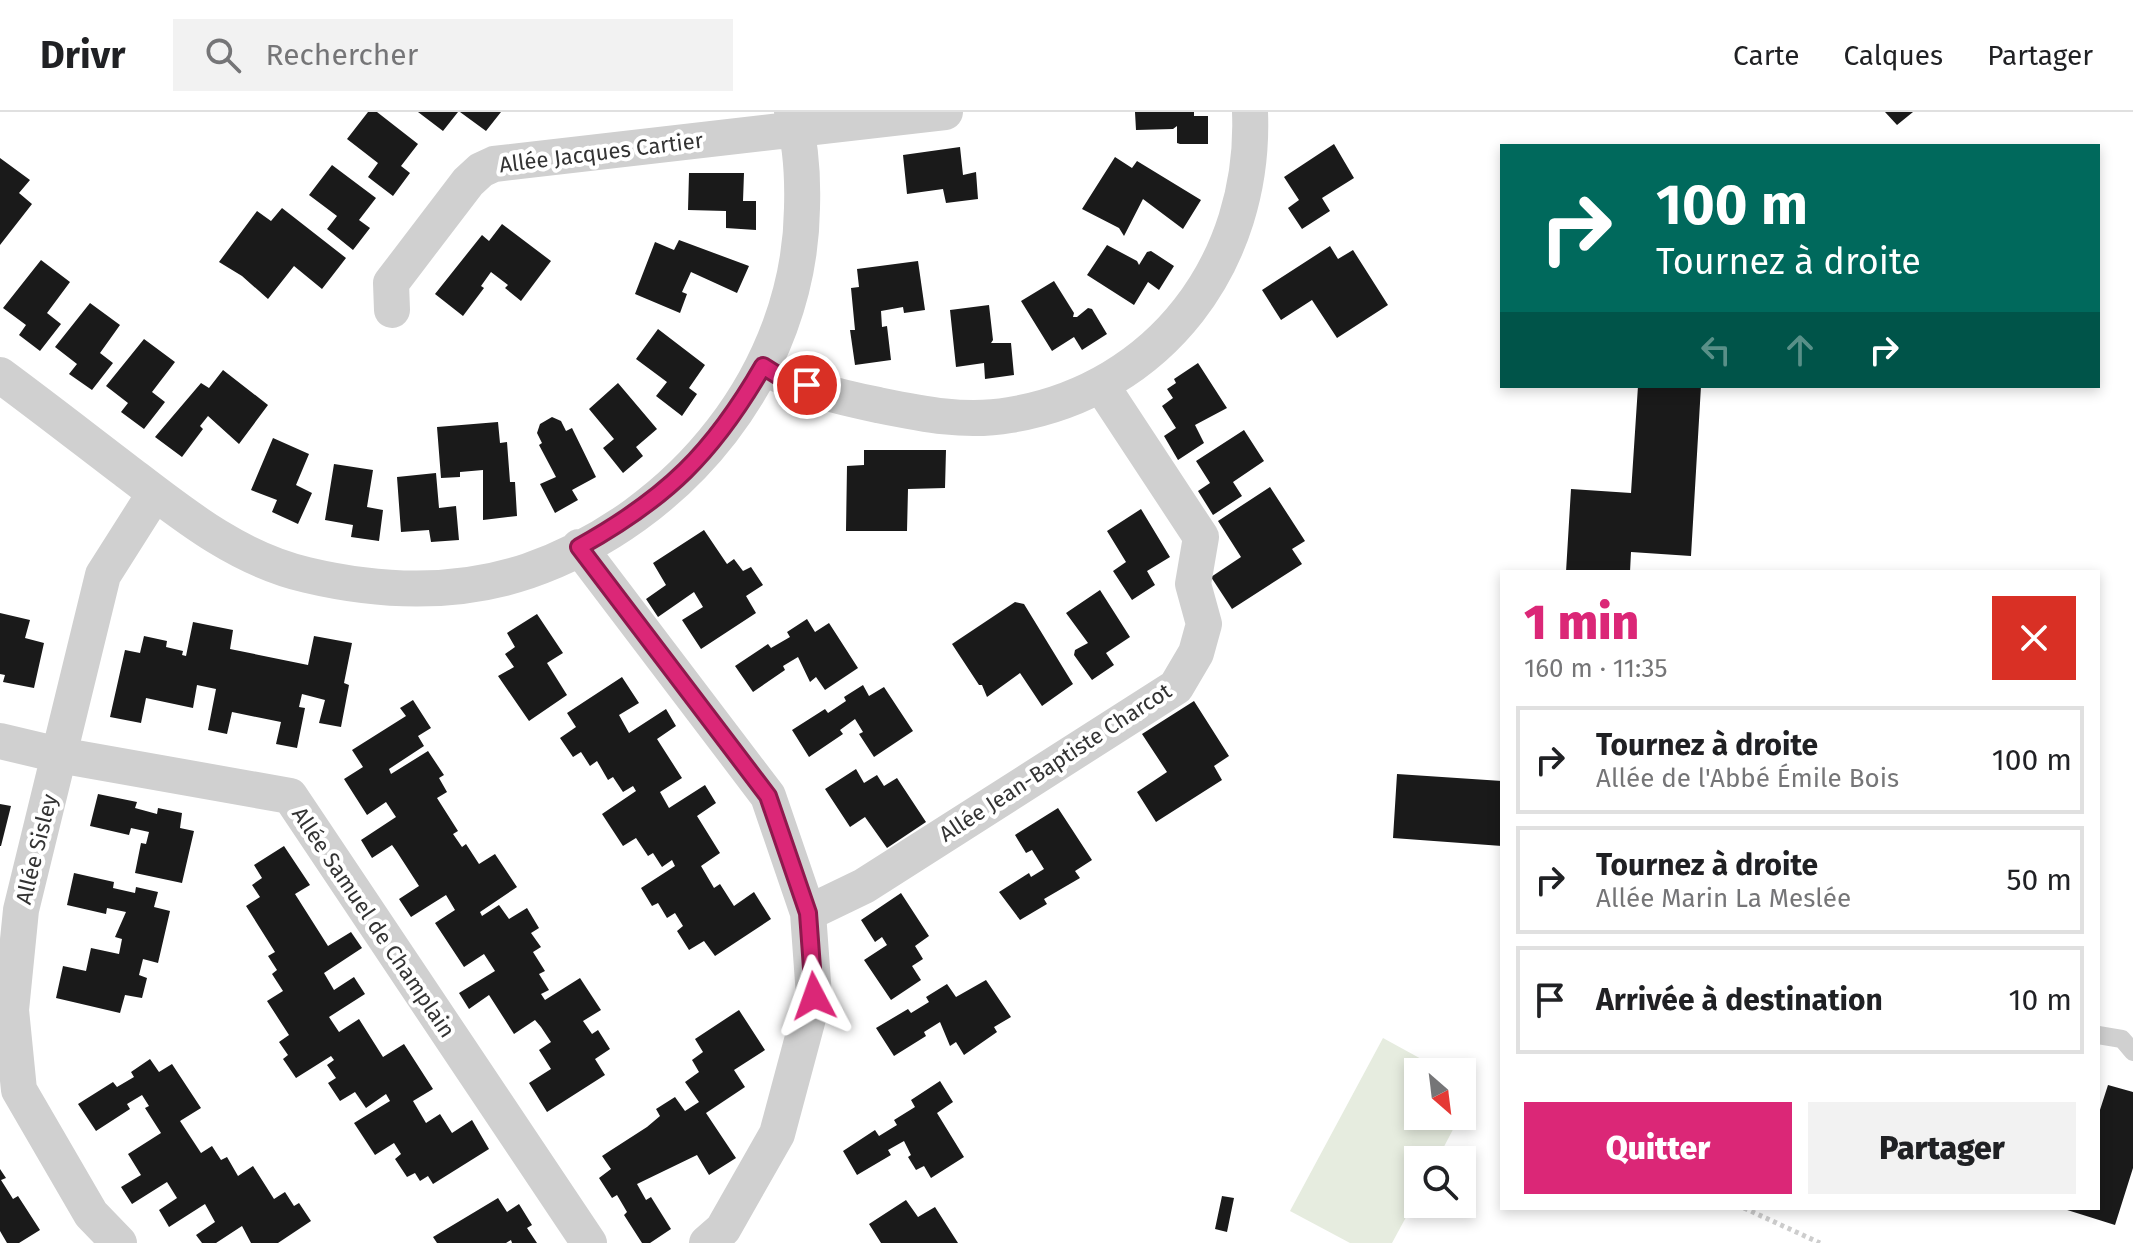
<!DOCTYPE html>
<html lang="fr">
<head>
<meta charset="utf-8">
<style>
	:root { --surface:#fff; --page:#f2f2f2; --text:#202124; --muted:#757577; --line:#e0e0e0; --accent:#db2777 }
	body { margin:0; font-family:"Fira Sans",sans-serif; background:var(--page); color:var(--text); height:100vh; display:flex; flex-direction:column; font-size:30px; white-space:nowrap }
	* { box-sizing:border-box; margin:0 }
	p { font-size:26px; color:var(--muted) }
	.icon { flex:none; width:44px; height:44px; fill:none; stroke:currentColor; stroke-width:2; stroke-linecap:round; stroke-linejoin:round }
	.map { position:relative; flex:1; overflow:hidden }
	.panel { position:absolute; left:1500px; top:458px; width:600px; height:640px; display:flex; flex-direction:column; background:var(--surface); border-radius:0px; box-shadow:0 4px 12px #0003 }
	.panel>* { flex:none }
	.top-card { position:absolute; left:1500px; top:32px; width:600px; height:244px; border-radius:0px; box-shadow:0 4px 12px #0003; background:#00695c; color:#fff; overflow:hidden }
	.needle { width:52px; rotate:152deg }
	.controls { position:absolute; left:1404px; top:946px; display:grid; gap:16px }
	.controls a { display:grid; place-items:center; width:72px; height:72px; border-radius:0px; background:var(--surface); box-shadow:0 4px 12px #0003; font-size:40px }
	.pin { position:absolute; display:grid; place-items:center; width:68px; height:68px; color:#fff; margin:-34px; border:4px solid #fff; border-radius:50%; box-shadow:0 2px 8px #0007 }
	.me { position:absolute; width:88px; margin:-44px; rotate:356deg; stroke-linejoin:round; filter:drop-shadow(0 0 6px #0008) }
	.turn { display:flex; align-items:center; gap:28px; height:168px; padding:0 24px; font-size:36px }
	.turn .icon { width:104px; height:104px; stroke-width:2.5 }
	.turn b { display:block; font-size:56px; line-height:68px }
	.lanes { display:flex; align-items:center; height:76px; padding:0 24px; background:#0003; justify-content:center; gap:40px; direction:ltr }
	.lanes .off { opacity:.35 }
	.round { display:grid; place-items:center; flex:none; width:84px; height:84px; border-radius:0px; background:var(--page) }
	.overview { display:flex; align-items:center; justify-content:space-between; height:136px; padding:0 24px }
	h1 { font-size:48px; font-weight:800; line-height:60px; color:var(--accent) }
	.button { display:flex; gap:16px; margin-top:auto; padding:16px 24px }
	.button a { flex:1; height:92px; border-radius:0px; background:var(--accent); color:#fff; font-size:32px; font-weight:800; line-height:92px; text-align:center }
	.button a+a { background:var(--page); color:var(--text) }
	ul { padding:0; list-style:none }
	li { display:flex; align-items:center; gap:24px; height:108px; margin:0 16px 12px; padding:0 8px; border:4px solid var(--line); border-radius:0px }
	li div { flex:1 }
	li b { display:block; font-size:30px }
	li em { font-style:normal }
	header { display:flex; align-items:center; gap:48px; box-sizing:border-box; height:112px; padding:0 40px; background:var(--surface); border-bottom:2px solid var(--line) }
	header strong { font-size:38px }
	nav { display:flex; gap:44px; margin-inline-start:auto; font-size:28px }
	.search { width:560px; height:72px; background:var(--page); display:flex; align-items:center; gap:20px; box-sizing:border-box; padding:0 28px; border-radius:0px; color:var(--muted); font-size:30px }
	.map>svg:first-child { display:block }
</style>
</head>
<body>
<header>
<strong>Drivr</strong>
<div class="search"><svg class="icon" aria-label="search" viewBox="0 0 24 24"><circle cx="10" cy="10" r="6"/><path d="M15 15l6 6"/></svg>Rechercher</div>
<nav><a>Carte</a><a>Calques</a><a>Partager</a></nav>
</header>
<div class="map">
<svg width="2133" height="1131" viewBox="0 0 2133 1131">
	<rect width="100%" height="100%" fill="#fff"/>
	<path fill="#e6ecdf" d="M1383 926 1445 960H1418V1004H1460L1437 1048H1418V1083L1392 1131H1350L1290 1099Z"/>
	<path fill="#1a1a1a" d="M368 0H377L418 32 401 54 410 61 393 84 368 65 378 51 347 27Z
		M418 0H458L443 19Z
		M460 0H501L486 19Z
		M1135 0H1194V4H1208V32H1180L1177 31V14L1173 17 1136 18Z
		M1885 0H1913L1897 13Z
		M1334 32 1354 66 1322 86 1330 99 1302 117 1288 96 1299 88 1284 65Z
		M960 35 963 63 976 60 978 87 946 91 943 77 907 82 903 43Z
		M1115 45 1132 56 1137 49 1201 88 1183 117 1143 87 1124 124 1119 116 1082 97Z
		M0 46 30 68 19 81 32 92 0 133Z
		M332 53 376 86 359 108 370 116 353 138 327 117 337 104 309 83Z
		M689 61H744L743 89H756V118L726 116V99L688 98Z
		M282 96 346 146 322 177 294 154 268 187 242 164 219 150 257 99 271 109Z
		M502 112 551 149 521 189 505 176 508 173 491 160 481 174 484 176 463 204 435 182 482 123 489 129Z
		M679 128 749 154 737 181 691 160 682 180 687 182 680 201 635 182 655 130 674 138Z
		M1107 133 1137 149 1139 153 1147 140 1151 139 1174 154 1159 178 1148 170 1134 193 1087 163Z
		M1330 134 1338 147 1353 138 1388 193 1337 226 1312 188 1281 208 1262 178Z
		M41 148 70 170 47 201 61 212 40 239 19 223 26 213 3 196Z
		M918 149 925 198 904 201 903 195 881 199 882 215 887 214 891 248 855 253 850 218H855L851 176 859 175 857 157Z
		M1054 169 1074 201 1073 205H1077L1088 196 1092 197 1107 222 1082 238 1074 225 1052 239 1021 189Z
		M90 191 120 213 100 241 113 251 92 278 69 262 77 252 55 235Z
		M989 193 993 228 991 231H1011L1014 263 985 267 984 251 956 255 950 198Z
		M658 217 705 253 689 276 697 282 682 304 656 284 667 270 636 247Z
		M144 227 175 250 152 280 165 290 144 317 121 300 128 291 106 274Z
		M1198 251 1227 296 1195 313 1204 331 1178 348 1164 324 1176 316 1162 294 1173 286 1167 277 1176 271 1174 267Z
		M223 258 268 293 239 332 208 304 200 314 203 317 182 345 155 325 201 271 209 276Z
		M618 271 657 317 636 335 643 344 623 361 603 336 614 327 589 297Z
		M1638 274H1701L1691 444 1631 440 1630 460H1566L1571 377 1631 381Z
		M552 305 561 309 566 319 572 316 596 365 572 378 578 388 555 401 540 372 556 365 539 333 542 331 537 321 540 312Z
		M498 310 500 331 507 330 510 370H515L517 404 483 408V358L460 360V365L441 366 437 315Z
		M1244 318 1264 349 1233 370 1242 384 1213 403 1198 379 1210 371 1196 349Z
		M273 326 309 342 296 373 312 381 298 412 272 400 277 388 251 378Z
		M864 338H946L945 376 908 377 907 419H846L847 354 864 353Z
		M334 352 373 358 367 395 383 398 379 429 351 425 353 413 325 408Z
		M436 361 439 396 456 394 459 428 431 430 429 418 401 420 397 365Z
		M1270 375 1305 429 1292 437 1302 452 1232 497 1211 465 1241 445 1218 409Z
		M1141 397 1170 445 1147 459 1155 473 1132 488 1113 459 1126 450 1107 419Z
		M704 418 727 452 734 447 743 459 751 455 763 473 746 484 756 501 701 537 682 508 703 495 694 480 658 505 646 487 666 473 653 451Z
		M1100 478 1130 525 1106 541 1114 553 1092 568 1074 543 1075 538 1088 531 1066 501Z
		M1015 490 1024 492 1073 572 1042 594 1020 561 987 585 982 573H979L952 532Z
		M0 501 30 508 25 526 44 531 34 576 3 570 5 563 0 562Z
		M537 502 563 541 547 551 567 583 529 609 498 564 514 555 505 542 515 535 507 521Z
		M807 507 815 520 829 511 858 556 825 578 816 565 810 570 798 545 783 554 785 558 753 580 735 554 768 532 771 536 790 525 787 520Z
		M193 510 233 518 230 537 308 553 314 524 352 531 344 571 349 573 341 615 319 611 325 588 302 582 299 595 305 596 297 636 276 632 281 610 232 600 227 622 208 618 216 577 197 573 193 596 146 586 141 611 110 605 125 538 140 541 144 524 167 529 166 535 183 539 182 543 186 544Z
		M622 565 639 591 619 603 629 621 666 597 676 614 657 627 682 666 660 680 669 696 705 673 716 691 697 704 720 741 701 754 714 776 720 772 734 794 754 780 771 807 715 844 704 829 689 838 677 819 683 814 675 801 667 806 658 791 652 794 641 776 675 754 672 748 662 755 653 741 648 744 636 726 623 734 602 702 636 679 633 674 623 680 613 665 608 668 597 649 590 654 581 640 573 645 560 626 576 615 567 601Z
		M863 573 869 584 884 575 913 619 874 645 859 622 863 620 855 607 840 618 843 622 809 645 792 618 825 597 828 601 846 589 844 585Z
		M413 588 431 616 418 624 424 634 389 657 391 662 428 639 444 663 439 666 447 680 437 686 458 719 453 722 462 735 466 732 479 752 495 742 517 775 480 800 482 804 499 793 509 807 527 796 539 816 531 821 541 835 533 840 545 859 539 862 549 878 541 882 545 888 580 866 601 898 583 909 592 922 598 918 610 937 595 947 605 963 547 1000 529 971 551 957 539 938 551 930 541 915 535 908 514 922 489 883 469 897 459 881 495 859 484 842 464 855 435 811 455 798 446 783 411 805 399 787 419 774 397 740 392 733 372 746 361 728 396 705 386 690 367 703 344 667 363 655 352 638 406 604 400 596Z
		M1194 589 1229 644 1214 654 1222 668 1156 710 1137 680 1167 660 1142 622Z
		M856 657 864 671 877 663 884 674 897 666 926 710 887 736 865 705 850 715 825 677Z
		M1397 662 1502 669V734L1393 726Z
		M98 682 137 690 135 696 157 702 158 696 182 701 180 716 194 719 182 771 135 761 141 731 146 732 149 720 131 716 129 723 90 714Z
		M0 692 11 694 1 734H0Z
		M1058 696 1092 748 1075 759 1080 766 1044 787 1047 792 1020 808 999 780 1029 761 1031 765 1044 757 1032 738 1026 741 1015 723Z
		M284 734 310 773 295 782 328 834 351 820 362 836 324 861 334 878 354 865 365 882 329 905 339 920 359 907 383 945 404 932 433 977 413 989 426 1011 440 1002 452 1021 472 1008 489 1037 433 1072 428 1064 420 1069 415 1061 407 1065 395 1047 401 1042 394 1031 375 1043 354 1011 390 989 386 982 366 996 355 980 340 989 328 971 336 966 327 953 334 948 331 944 296 966 283 947 288 943 279 930 289 923 267 889 283 879 272 862 277 858 268 844 275 840 246 794 260 785 252 773 262 766 254 753Z
		M74 761 114 770 113 776 135 781 136 775 158 780 154 795 170 799 158 851 143 847 139 863 147 866 142 886 125 883 120 901 56 886 63 854 86 859 91 836 119 842 122 827 115 825 126 800 107 796 106 802 67 793Z
		M901 781 929 824 915 834 923 847 912 854 921 868 891 888 864 848 887 833 882 825 875 830 861 808Z
		M986 868 1011 905 994 915 997 920 964 943 956 930 950 934 940 910 924 920 926 924 894 944 876 916 908 897 911 901 929 890 926 885 947 872 956 885Z
		M739 898 765 938 734 958 745 975 706 1001 736 1046 709 1063 697 1043 637 1072 646 1088 651 1085 671 1117 650 1131H642L624 1103 627 1100 617 1083 612 1086 599 1066 611 1057 602 1044 647 1015 660 1004 656 997 675 985 685 999 699 990 685 970 699 960 692 948 703 940 695 927Z
		M150 947 159 960 172 952 201 996 180 1009 201 1041 212 1034 221 1048 227 1045 238 1064 253 1054 274 1087 285 1080 294 1094 299 1091 311 1109 278 1131H251L242 1114 216 1131H202L196 1123 215 1110 205 1092 169 1115 159 1098 177 1086 167 1070 132 1092 121 1075 141 1063 128 1042 161 1021 145 996 149 994 142 983 127 992 130 997 96 1019 78 992 113 970 117 975 134 965 131 960Z
		M940 969 953 990 937 1001 964 1045 931 1066 924 1054 916 1058 908 1045 911 1043 904 1029 888 1038 891 1043 857 1063 843 1039 875 1018 879 1024 897 1013 894 1008 915 995 911 988Z
		M2108 973 2133 980V1056L2115 1113 2064 1097 2098 1096V1004Z
		M0 1057 6 1066 1 1068 13 1087 18 1084 40 1118 19 1131H7L0 1119Z
		M1222 1084 1234 1086 1227 1120 1215 1117Z
		M498 1086 507 1100 519 1092 532 1113 527 1116 537 1131H512L511 1128 506 1131H437L433 1125Z
		M906 1088 918 1105 935 1095 958 1131H881L869 1112Z"/>
	<g fill="none" stroke-linecap="round" stroke-linejoin="round">
		<path stroke="#cdcdcd" stroke-width="5" stroke-dasharray="4 4" stroke-linecap="butt" d="M1744 1096 1820 1131"/>
		<path stroke="#d0d0d0" stroke-width="18" d="M2098 923 2122 927 2133 940"/>
		<path stroke="#d0d0d0" stroke-width="36" d="M392 198 391 171 468 70 481 58 494 52 945 0
			M763 254C796 275 839 285 878 293 922 302 965 311 1010 303 1160 278 1256 150 1250 0
			M0 263C42 294 83 326 125 358 181 401 237 447 307 463 379 480 457 483 528 459 681 406 800 260 802 96 803 63 801 31 792 0
			M579 435 768 684 808 801 814 884 777 1022 723 1117 707 1131
			M0 629 59 643 290 684 589 1131
			M808 801 864 774 1176 575 1196 541 1204 512 1193 472 1201 425 1101 273
			M119 1131 91 1102 19 978 11 898 21 798 103 463 155 381"/>
	</g>
	<g fill="none" stroke-linecap="round" stroke-linejoin="round">
		<g stroke="#8e194d" stroke-width="20">
			<path id="route" d="M807 273 782 266 763 254C713 341 667 386 579 435L768 684 808 801 814 884"/>
		</g>
		<use href="#route" stroke="#db2777" stroke-width="14"/>
	</g>
	<g text-anchor="middle" stroke-width="8" stroke-linejoin="round" paint-order="stroke">
		<g font-size="22" fill="#333" stroke="#fff">
			<text transform="translate(601 40) rotate(-7)" y="8">Allée Jacques Cartier</text>
			<text transform="translate(1055 650) rotate(-33)" y="8">Allée Jean-Baptiste Charcot</text>
			<text transform="translate(36 737) rotate(-76)" y="8">Allée Sisley</text>
			<text transform="translate(374 810) rotate(56)" y="8">Allée Samuel de Champlain</text>
		</g>
	</g>
</svg>
<div class="controls">
<a><svg class="needle" viewBox="-14 -14 28 28"><path d="M0-13l5 13h-10z" fill="#e53935"/><path d="M0 13l5-13h-10z" fill="#757577"/></svg></a>
<a><svg class="icon" aria-label="search" viewBox="0 0 24 24"><circle cx="10" cy="10" r="6"/><path d="M15 15l6 6"/></svg></a>
</div>
<div class="pin" style="left:807px;top:273px;background:#d93025"><svg class="icon" aria-label="arrive" viewBox="0 0 24 24"><path d="M6 21V4h12l-3 4 3 4H6"/></svg></div>
<svg class="me" style="left:814px;top:884px" viewBox="-20 -20 40 40"><path d="M0-17L14 15 0 8-14 15z" fill="#db2777" stroke="#fff" stroke-width="4"/></svg>
<div class="top-card">
<div class="turn"><svg class="icon" aria-label="right" viewBox="0 0 24 24"><path d="M7 20v-9h11M14 6l5 5-5 5"/></svg><div><b>100 m</b>Tournez à droite</div></div>
<div class="lanes"><svg class="icon off" aria-label="left" viewBox="0 0 24 24"><path d="M17 20v-9H6M10 6l-5 5 5 5"/></svg><svg class="icon off" aria-label="ahead" viewBox="0 0 24 24"><path d="M12 20V5M6 11l6-6 6 6"/></svg><svg class="icon" aria-label="right" viewBox="0 0 24 24"><path d="M7 20v-9h11M14 6l5 5-5 5"/></svg></div>
</div>
<section class="panel">
<div class="overview"><div><h1>1 min</h1><p>160 m · 11:35</p></div><a class="round" style="background:#d93025;color:#fff"><svg class="icon" aria-label="close" viewBox="0 0 24 24"><path d="M6 6l12 12M18 6L6 18"/></svg></a></div>
<ul>
<li><svg class="icon" aria-label="right" viewBox="0 0 24 24"><path d="M7 20v-9h11M14 6l5 5-5 5"/></svg><div><b>Tournez à droite</b><p>Allée de l'Abbé Émile Bois</p></div><em>100 m</em></li>
<li><svg class="icon" aria-label="right" viewBox="0 0 24 24"><path d="M7 20v-9h11M14 6l5 5-5 5"/></svg><div><b>Tournez à droite</b><p>Allée Marin La Meslée</p></div><em>50 m</em></li>
<li><svg class="icon" aria-label="arrive" viewBox="0 0 24 24"><path d="M6 21V4h12l-3 4 3 4H6"/></svg><div><b>Arrivée à destination</b></div><em>10 m</em></li>
</ul>
<div class="button"><a>Quitter</a><a>Partager</a></div>
</section>
</div>
</body>
</html>
